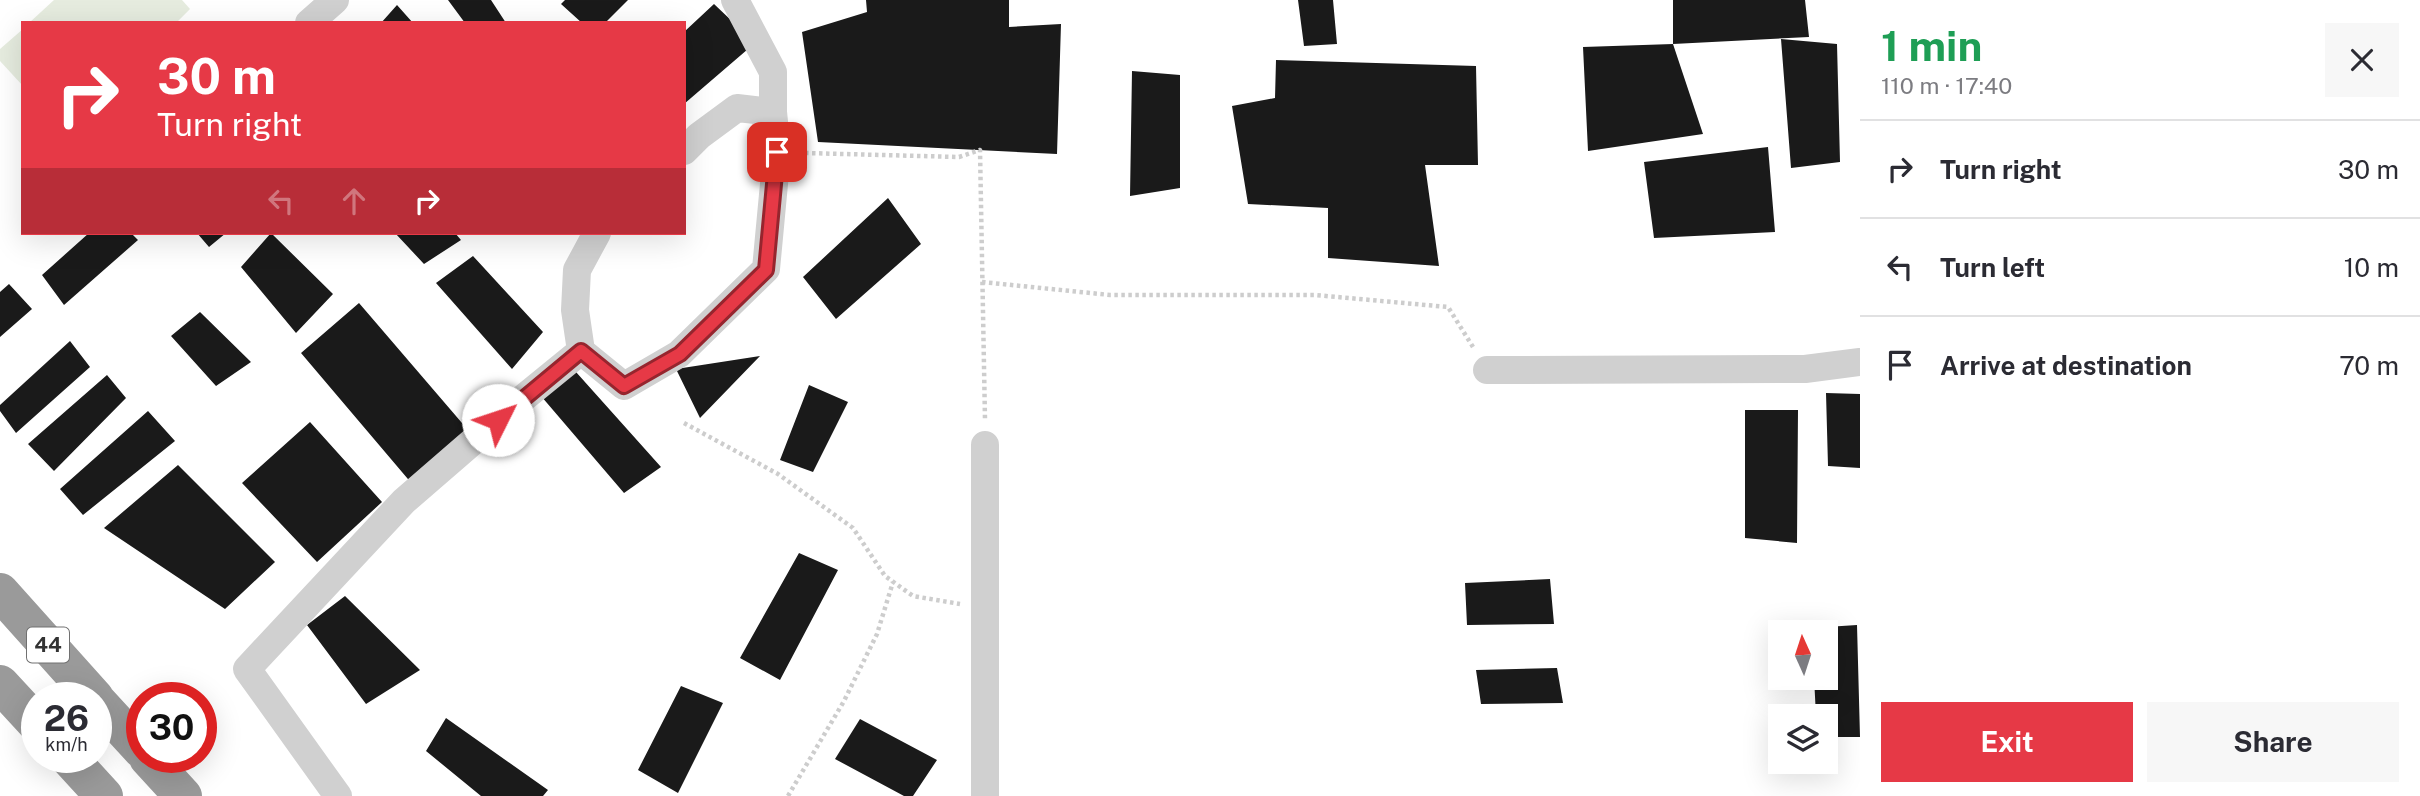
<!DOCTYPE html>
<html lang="en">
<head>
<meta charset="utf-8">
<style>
	:root { --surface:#fff; --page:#f7f7f7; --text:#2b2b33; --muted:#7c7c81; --line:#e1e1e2; --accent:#e63946 }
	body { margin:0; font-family:"Public Sans",sans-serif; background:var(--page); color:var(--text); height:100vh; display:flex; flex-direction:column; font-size:26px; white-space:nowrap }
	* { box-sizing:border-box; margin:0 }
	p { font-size:23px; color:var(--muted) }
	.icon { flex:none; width:38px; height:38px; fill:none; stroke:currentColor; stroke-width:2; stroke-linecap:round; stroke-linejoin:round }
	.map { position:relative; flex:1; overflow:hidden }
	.panel { display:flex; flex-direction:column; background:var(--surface); width:560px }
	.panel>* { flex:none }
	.guide { position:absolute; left:21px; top:21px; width:665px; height:214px; border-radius:0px; box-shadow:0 7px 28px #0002; background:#e63946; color:#fff; overflow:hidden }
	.needle { width:46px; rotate:357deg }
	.buttons { position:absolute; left:1768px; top:620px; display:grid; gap:14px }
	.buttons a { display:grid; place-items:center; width:70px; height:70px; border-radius:0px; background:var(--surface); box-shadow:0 7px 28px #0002; font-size:35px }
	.speed { position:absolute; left:21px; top:682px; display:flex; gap:14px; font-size:35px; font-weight:700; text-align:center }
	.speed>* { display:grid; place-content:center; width:91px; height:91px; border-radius:50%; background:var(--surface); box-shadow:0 7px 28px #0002; line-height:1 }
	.speed small { font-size:18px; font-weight:400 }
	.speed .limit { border:10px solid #d22; background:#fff; color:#111 }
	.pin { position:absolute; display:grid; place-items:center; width:60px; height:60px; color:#fff; margin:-30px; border-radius:14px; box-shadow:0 4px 10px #0006 }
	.me { position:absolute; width:77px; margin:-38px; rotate:49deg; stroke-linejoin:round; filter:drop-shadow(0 0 5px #0008) }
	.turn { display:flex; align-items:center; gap:24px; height:147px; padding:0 21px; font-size:32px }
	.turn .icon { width:91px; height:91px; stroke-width:2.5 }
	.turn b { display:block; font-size:49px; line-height:60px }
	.lanes { display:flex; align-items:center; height:66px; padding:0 21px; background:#0003; justify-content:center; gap:35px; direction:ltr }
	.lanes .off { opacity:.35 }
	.round { display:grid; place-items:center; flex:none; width:74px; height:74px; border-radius:0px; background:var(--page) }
	.head { display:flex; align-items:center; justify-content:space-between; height:119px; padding:0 21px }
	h1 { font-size:42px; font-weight:700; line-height:52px; color:#1e9e55 }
	.button { display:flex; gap:14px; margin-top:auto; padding:14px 21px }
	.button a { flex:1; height:80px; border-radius:0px; background:var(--accent); color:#fff; font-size:28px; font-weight:700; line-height:80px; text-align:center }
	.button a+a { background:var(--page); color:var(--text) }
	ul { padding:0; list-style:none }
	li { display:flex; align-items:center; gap:21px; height:98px; padding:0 21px; border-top:2px solid var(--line) }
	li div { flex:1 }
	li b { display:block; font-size:26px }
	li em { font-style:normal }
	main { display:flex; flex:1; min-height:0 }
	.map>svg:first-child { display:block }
</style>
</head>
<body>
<main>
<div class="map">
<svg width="1860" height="796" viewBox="0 0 1860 796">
	<rect width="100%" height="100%" fill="#fff"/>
	<path fill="#e6ecdf" d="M54 0H182L190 9 176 23H29Z
		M23 29V86L0 61V49Z"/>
	<path fill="#1a1a1a" d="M448 0H491L506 23H465Z
		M565 0H628L605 23H582L561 4Z
		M866 0H1009V27L1061 24 1057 154 818 142 802 32 867 12Z
		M1298 0H1333L1337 44 1304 46Z
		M1673 0H1805L1809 37 1673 44Z
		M714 4 755 43 684 104V32Z
		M397 5 413 23H381Z
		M1781 39 1837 44 1840 162 1791 168Z
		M1673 44 1703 134 1588 151 1583 47Z
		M1276 60 1476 66 1478 165H1425L1439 266 1328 258V208L1248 204 1232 106 1275 98Z
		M1132 71 1180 75V188L1130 196Z
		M1768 147 1775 232 1654 238 1644 162Z
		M888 198 921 244 836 319 803 277Z
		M89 233H131L138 240 64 305 42 275Z
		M197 233H226L209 247Z
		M271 233 333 294 296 333 241 267Z
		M395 233H455L461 240 424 264Z
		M473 256 543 332 512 369 436 283Z
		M9 284 32 309 0 337V292Z
		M359 303 468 430 413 485 301 353Z
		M200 312 251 362 216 386 171 336Z
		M70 341 90 367 16 433 0 411V405Z
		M760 356 700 418 676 369Z
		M576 372 661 467 624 493 541 396Z
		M107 375 126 398 54 471 28 444Z
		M809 385 848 402 813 472 780 460Z
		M1826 393 1860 394V468L1828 466Z
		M1745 410H1798L1797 543 1745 538Z
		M148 411 175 441 83 515 60 489Z
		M310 422 382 502 317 562 242 483Z
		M178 465 275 562 225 609 104 528Z
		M799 553 838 570 780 680 740 658Z
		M1550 579 1554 624 1467 625 1465 583Z
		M345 596 420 670 366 704 307 625Z
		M1857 625 1860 737H1825V716H1816L1814 677H1825V632H1811V628Z
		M1557 668 1563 703 1481 704 1476 670Z
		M681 686 723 703 678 793 638 770Z
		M446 718 548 790 543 796H481L426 751Z
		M860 719 937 760 913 796H904L835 759Z"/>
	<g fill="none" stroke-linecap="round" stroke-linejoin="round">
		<path stroke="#cdcdcd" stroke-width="4.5" stroke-dasharray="3.5 3.5" stroke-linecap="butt" d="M805 153 959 157 980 150 985 420
			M982 282 1110 295H1315L1448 307 1473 347
			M684 423 778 474 853 528 885 576 913 596 960 604
			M788 796 844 701 877 634 893 582"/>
		<path stroke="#d0d0d0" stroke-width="28" d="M309 23 335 0
			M684 151 699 136 737 108 773 112
			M581 351 575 310 577 270 597 233
			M1487 370 1805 369 1860 362
			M338 796 247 669 404 501 516 404 581 351 624 386 679 354 766 269 777 152 773 112V72L735 0
			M985 796V445"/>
		<path stroke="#9a9a9a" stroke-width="38" d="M0 592 95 698
			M0 684 37 724
			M96 700 142 750
			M69 758 104 796
			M148 758 183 796"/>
	</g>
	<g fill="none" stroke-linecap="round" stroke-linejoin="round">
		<g stroke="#96252e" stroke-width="18">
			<path id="route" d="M498 420 581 351 624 386 680 354 766 270 777 152"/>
		</g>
		<use href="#route" stroke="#e63946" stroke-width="12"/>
	</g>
	<g text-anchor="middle" stroke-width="7" stroke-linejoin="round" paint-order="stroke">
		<rect fill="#fff" stroke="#707070" stroke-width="2" x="27" y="627.5" width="42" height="35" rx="5"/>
		<g font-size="21" font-weight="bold" fill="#333">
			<text x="48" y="652">44</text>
		</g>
	</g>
</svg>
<div class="buttons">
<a><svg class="needle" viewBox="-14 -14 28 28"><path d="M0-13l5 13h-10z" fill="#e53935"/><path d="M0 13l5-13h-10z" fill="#7c7c81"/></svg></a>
<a><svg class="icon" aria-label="layers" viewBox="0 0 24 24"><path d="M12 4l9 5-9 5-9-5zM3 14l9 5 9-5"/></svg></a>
</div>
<div class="speed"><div>26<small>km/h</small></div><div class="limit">30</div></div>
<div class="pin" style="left:777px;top:152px;background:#d93025"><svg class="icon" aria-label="arrive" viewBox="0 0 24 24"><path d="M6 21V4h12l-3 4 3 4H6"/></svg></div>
<svg class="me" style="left:498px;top:420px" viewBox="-20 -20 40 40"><circle r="19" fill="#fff"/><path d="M0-13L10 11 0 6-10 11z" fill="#e63946"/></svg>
<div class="guide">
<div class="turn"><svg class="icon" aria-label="right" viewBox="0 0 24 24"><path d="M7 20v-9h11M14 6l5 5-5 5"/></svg><div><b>30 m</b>Turn right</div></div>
<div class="lanes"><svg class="icon off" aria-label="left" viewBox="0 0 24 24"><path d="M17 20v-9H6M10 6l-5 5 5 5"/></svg><svg class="icon off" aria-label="ahead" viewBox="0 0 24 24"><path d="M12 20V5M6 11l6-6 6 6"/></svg><svg class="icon" aria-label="right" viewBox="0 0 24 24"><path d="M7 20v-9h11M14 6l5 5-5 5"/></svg></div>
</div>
</div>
<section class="panel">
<div class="head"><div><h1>1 min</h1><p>110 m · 17:40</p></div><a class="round"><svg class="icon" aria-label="close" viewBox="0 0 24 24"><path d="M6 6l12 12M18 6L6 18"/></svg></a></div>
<ul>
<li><svg class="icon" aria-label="right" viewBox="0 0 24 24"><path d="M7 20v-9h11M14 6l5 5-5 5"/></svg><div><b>Turn right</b></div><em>30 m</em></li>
<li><svg class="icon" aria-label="left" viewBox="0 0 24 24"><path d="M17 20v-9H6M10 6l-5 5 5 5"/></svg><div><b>Turn left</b></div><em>10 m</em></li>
<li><svg class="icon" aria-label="arrive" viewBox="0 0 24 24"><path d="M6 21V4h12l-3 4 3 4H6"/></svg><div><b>Arrive at destination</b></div><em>70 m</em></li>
</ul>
<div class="button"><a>Exit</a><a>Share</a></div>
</section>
</main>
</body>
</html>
